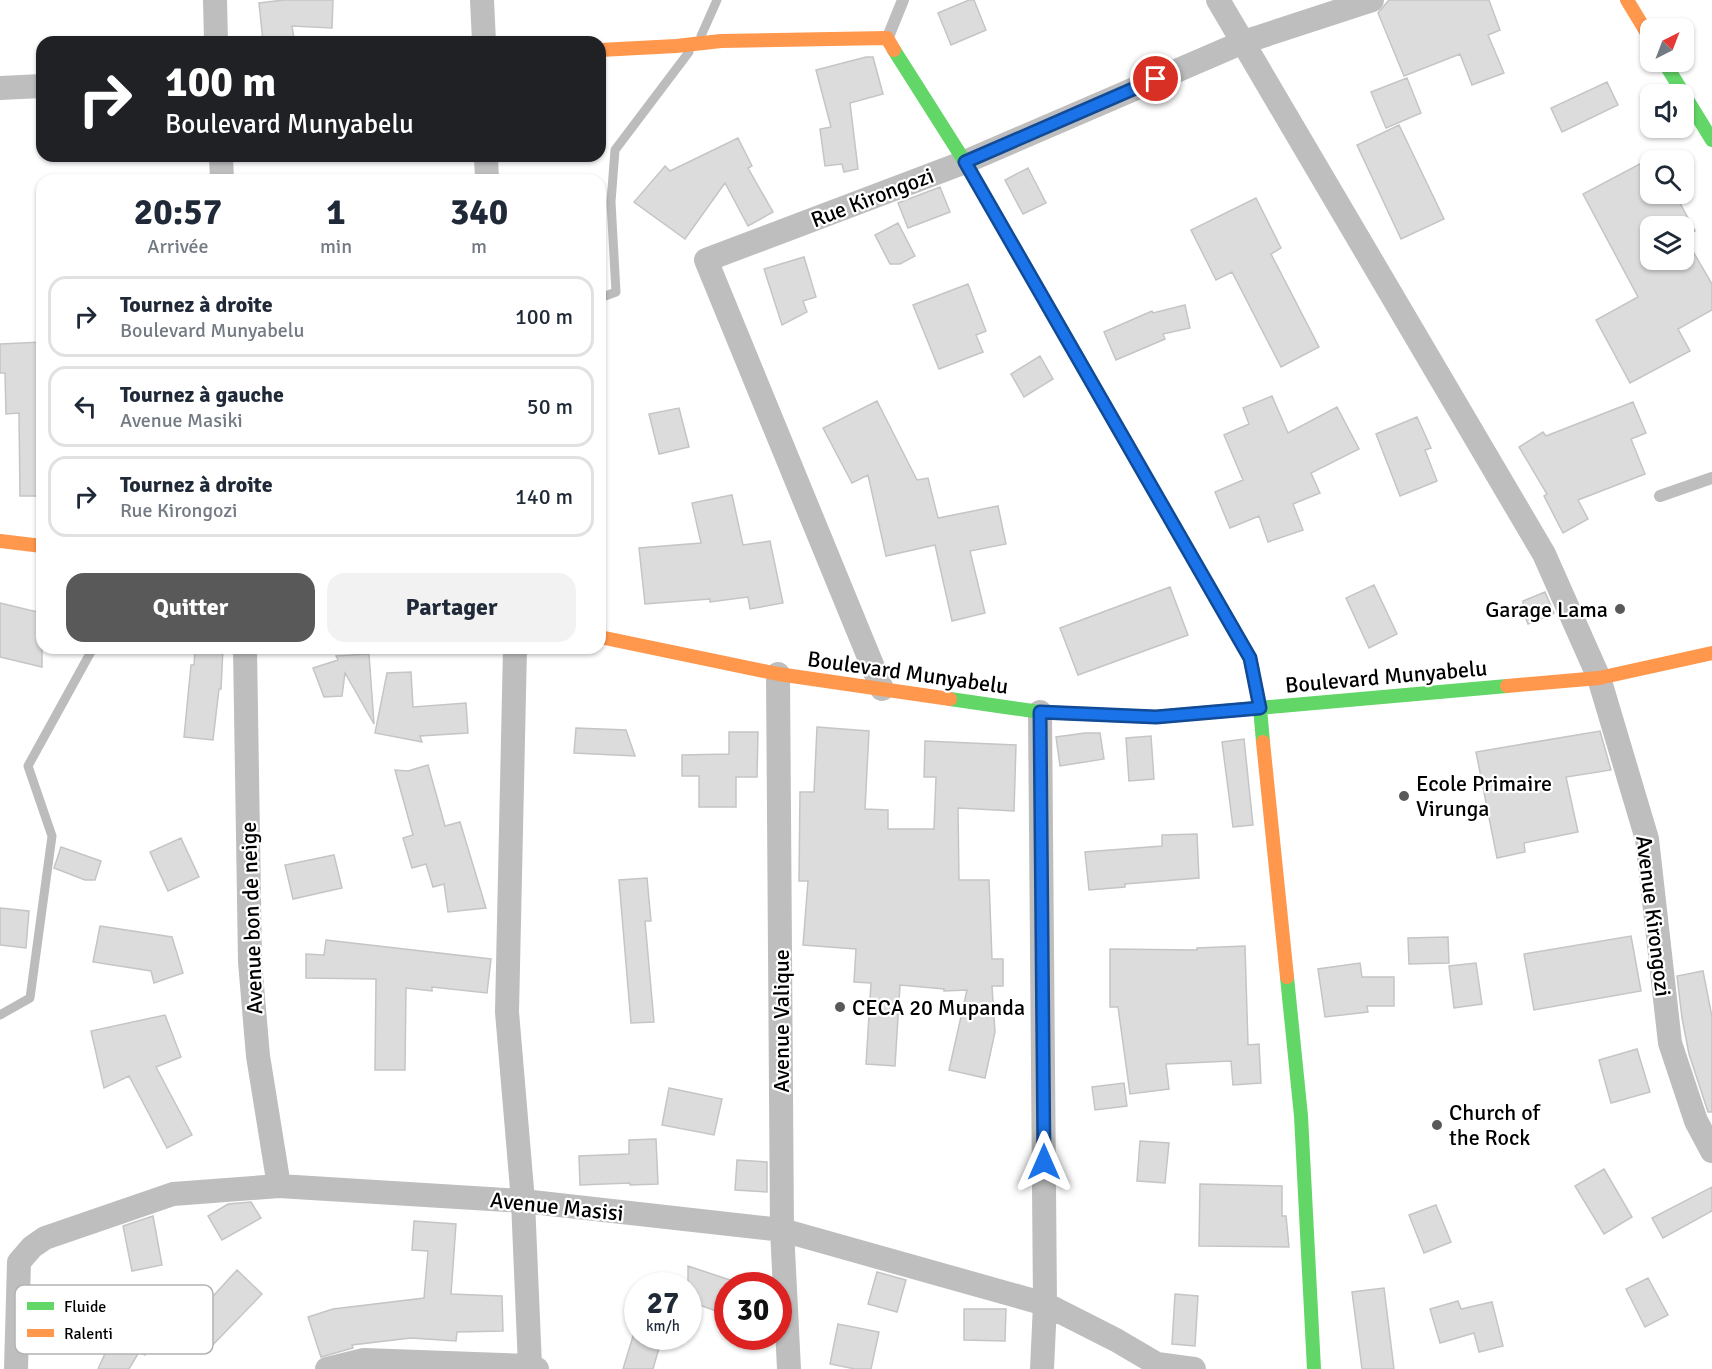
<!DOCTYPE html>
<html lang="fr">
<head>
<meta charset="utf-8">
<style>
	:root { --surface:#fff; --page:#f2f2f3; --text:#1f2937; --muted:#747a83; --line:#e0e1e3; --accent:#595959 }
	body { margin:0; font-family:Signika,sans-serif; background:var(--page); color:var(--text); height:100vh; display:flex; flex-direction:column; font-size:22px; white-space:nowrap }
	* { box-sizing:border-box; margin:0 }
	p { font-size:20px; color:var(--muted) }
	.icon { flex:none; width:33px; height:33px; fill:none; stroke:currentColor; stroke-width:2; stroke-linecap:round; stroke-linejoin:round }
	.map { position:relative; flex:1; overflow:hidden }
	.drawer { position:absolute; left:36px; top:174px; width:570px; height:480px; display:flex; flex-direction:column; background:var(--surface); border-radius:18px; box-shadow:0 2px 4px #0004 }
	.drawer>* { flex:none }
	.top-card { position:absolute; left:36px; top:36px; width:570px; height:126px; border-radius:18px; box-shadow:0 2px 4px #0004; background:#202124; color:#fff; overflow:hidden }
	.needle { width:39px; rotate:42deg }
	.tools { position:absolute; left:1640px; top:18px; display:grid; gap:12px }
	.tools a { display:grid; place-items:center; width:54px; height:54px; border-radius:12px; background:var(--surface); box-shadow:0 2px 4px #0004; font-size:30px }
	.speed { position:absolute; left:624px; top:1272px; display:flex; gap:12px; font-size:30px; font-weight:700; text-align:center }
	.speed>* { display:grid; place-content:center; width:78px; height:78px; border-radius:50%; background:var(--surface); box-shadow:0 2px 4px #0004; line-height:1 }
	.speed small { font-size:15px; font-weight:400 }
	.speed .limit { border:9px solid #d22; background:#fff; color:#111 }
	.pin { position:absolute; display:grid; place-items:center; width:51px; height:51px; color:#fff; margin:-26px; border:3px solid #fff; border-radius:50%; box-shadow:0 2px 6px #0007 }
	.me { position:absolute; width:66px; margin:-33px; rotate:0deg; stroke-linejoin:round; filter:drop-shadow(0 0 4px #0008) }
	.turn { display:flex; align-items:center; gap:21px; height:126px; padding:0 30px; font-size:27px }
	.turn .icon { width:78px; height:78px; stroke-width:2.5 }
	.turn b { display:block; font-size:42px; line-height:51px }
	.eta { display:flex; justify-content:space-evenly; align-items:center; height:102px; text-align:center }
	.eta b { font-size:36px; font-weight:800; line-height:42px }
	.action { display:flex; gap:12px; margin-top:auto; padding:12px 30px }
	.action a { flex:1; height:69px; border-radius:18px; background:var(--accent); color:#fff; font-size:24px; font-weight:800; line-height:69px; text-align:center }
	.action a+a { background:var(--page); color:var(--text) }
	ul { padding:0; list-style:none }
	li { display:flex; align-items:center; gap:18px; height:81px; margin:0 12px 9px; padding:0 18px; border:3px solid var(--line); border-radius:18px }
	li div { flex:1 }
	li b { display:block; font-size:22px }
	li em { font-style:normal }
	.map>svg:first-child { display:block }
</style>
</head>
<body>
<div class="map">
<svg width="1712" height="1369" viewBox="0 0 1712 1369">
	<rect width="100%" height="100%" fill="#fff"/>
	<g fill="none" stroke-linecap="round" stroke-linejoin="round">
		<path stroke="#bcbcbc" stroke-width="9" d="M701 36 717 0
			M600 298 616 292 611 202 615 150 689 52
			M0 1015 30 998 52 836 28 766 93 648"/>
	</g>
	<path fill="#dcdcdc" stroke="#c5c5c5" stroke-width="1.5" fill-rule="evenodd" d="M284 0H333L332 28 292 26 294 38 263 42 259 3Z
		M969 0H974L986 30 951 45 938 13Z
		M1389 0H1489L1500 30 1488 35 1504 73 1472 85 1460 54 1404 76 1378 13Z
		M866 57H873L883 94 850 103 858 169 844 172 842 164 825 166 820 129 831 127 816 70Z
		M1407 78 1421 113 1386 128 1371 92Z
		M1607 82 1618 105 1562 132 1551 108Z
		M1399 125 1444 219 1401 239 1357 145Z
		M738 138 752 166 748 168 773 212 748 226 725 183 685 239 634 202 665 166 670 171Z
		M1655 156 1658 160H1650V194H1675L1695 231 1684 236 1712 284V310L1678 329 1690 351 1630 383 1596 320 1638 297 1583 194ZM1650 226H1683V260H1650Z
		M1028 168 1046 203 1023 214 1005 180Z
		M940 187 950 212 908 228 898 203Z
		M1256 198 1281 248 1271 254 1319 347 1281 367 1232 272 1216 280 1191 230Z
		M898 223 915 256 900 264H890L875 235Z
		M804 257 816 297 803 301 807 312 782 325 764 269Z
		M968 284 986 331 976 335 983 352 939 369 913 305Z
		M1185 305 1190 328 1163 334 1165 339 1116 360 1104 332 1152 311 1153 313Z
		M42 342V496H20L19 413 6 414 5 373H0V344Z
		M1040 356 1053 379 1024 397 1011 374Z
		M1272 396 1288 433 1337 407 1359 449 1311 473 1320 493 1293 504 1303 530 1268 542 1259 516 1230 528 1215 492 1243 480 1224 435 1249 424 1243 408Z
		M877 401 917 480 928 478 938 518 998 506 1006 544 970 551 985 613 952 621 935 545 886 556 868 475 852 483 823 428Z
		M1633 402 1646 433 1631 439 1645 474 1578 500 1588 519 1563 533 1544 496 1547 494 1519 447 1543 432 1546 436Z
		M679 408 689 447 659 454 649 414Z
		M1417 417 1431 448 1425 450 1437 481 1400 496 1376 434Z
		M732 495 743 545 770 541 783 603 750 609 748 597 710 602V599L645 604 639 548 701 543 692 503Z
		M1374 585 1397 634 1369 648 1346 598Z
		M1170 587 1188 635 1078 675 1060 628Z
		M1545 592 1554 613 1528 624 1523 611V601Z
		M0 603 42 613V667L0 657Z
		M195 648H223L221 689H219L213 740 184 737 191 665H194Z
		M369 654 374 724 345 673 342 696 324 697 313 668 338 660 336 656Z
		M411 672 413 707 466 703 468 733 420 736 422 742 375 733 387 673Z
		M817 727 869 731 865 809 888 810V829H934L936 777H924L925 741 1016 745 1014 811 958 808 959 880H989L992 959H1003V986H992L995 1032 985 1078 949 1070 967 990 944 991V989L900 985 895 1066 866 1064 871 983 854 982 856 949 803 945 808 881H799L800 792H814Z
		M576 728 626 730 635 756 574 753Z
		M1600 731 1611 770 1566 777 1578 832 1524 843 1525 852 1497 858 1476 752Z
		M729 732H758L757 777H736V807H699V776H682V755L729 754Z
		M1085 733H1100L1104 759 1060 766 1056 737Z
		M1151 736 1154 779 1129 781 1126 738Z
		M1244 739 1253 825 1233 827 1222 742Z
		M428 765 445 826 460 822 486 908 448 912 444 884 433 887 426 864 412 868 403 838 413 835 395 770 408 771Z
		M1197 834 1199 878 1125 884V887L1089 890 1085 852 1162 846V835Z
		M181 838 199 877 168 891 150 852Z
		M61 847 101 861 95 880H85L54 868Z
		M334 855 342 888 293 899 285 865Z
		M647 878 651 921H645L654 1022 631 1023 619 880Z
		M0 908 29 911 26 948 0 945Z
		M100 926 172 937 183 973 154 983 151 971 93 962Z
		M1631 936 1641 991 1534 1010 1524 954Z
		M1448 937 1449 963 1409 964 1408 938Z
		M326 940 491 959 487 993 432 987V991L406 988 405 1070H375L376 979 306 978V954L324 955Z
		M1245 946 1248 1045 1259 1044 1261 1083 1233 1085 1231 1061 1166 1064 1169 1089 1130 1094 1118 1007H1110V949L1197 950V948Z
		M1360 963 1362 977H1394V1006H1367L1368 1012 1325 1017 1318 969Z
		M1476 963 1482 1004 1454 1008 1449 966Z
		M1703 971 1712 1017V1112H1708L1689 1054 1682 1018 1677 976Z
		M165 1015 181 1057 156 1067 192 1135 167 1148 129 1076 104 1088 91 1031Z
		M1637 1049 1650 1092 1611 1103 1599 1060Z
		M1124 1083 1127 1106 1095 1110 1092 1087Z
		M669 1088 722 1099 714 1135 662 1125Z
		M656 1139 658 1184 630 1185V1183L580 1185 579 1156 629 1154V1140Z
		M1140 1141 1169 1143 1165 1183 1137 1181Z
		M737 1160 767 1162V1192L735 1190Z
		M1604 1169 1632 1217 1604 1234 1575 1186Z
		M1200 1184 1282 1186V1216H1286L1289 1247 1199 1246Z
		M1712 1187V1211L1663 1238 1652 1218Z
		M251 1202 261 1218 222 1240 208 1216 228 1204Z
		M1436 1205 1451 1242 1424 1253 1409 1215Z
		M153 1216 162 1265 132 1271 123 1226Z
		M414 1221 456 1224 451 1294 502 1296 503 1331 457 1332 456 1341 411 1338 352 1345 353 1348 321 1357 308 1317 333 1309 424 1298 428 1251 412 1250Z
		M688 1266 730 1280 719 1312 688 1301Z
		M237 1270 262 1294 206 1352 182 1330Z
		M877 1272 906 1280 897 1312 868 1304Z
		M1648 1278 1668 1315 1645 1327 1626 1289Z
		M1384 1288 1394 1369H1362L1352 1292Z
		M1175 1294 1198 1296 1195 1346 1172 1344Z
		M130 1299 163 1314 145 1355 139 1352 129 1369H98Z
		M1458 1301 1461 1309 1492 1302 1503 1346 1479 1352 1474 1333 1440 1343 1430 1309Z
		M964 1309H1006L1005 1341 964 1340Z
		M838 1324 879 1332 871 1369H855L830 1364Z
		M634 1333 638 1334V1336H646L661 1341 653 1369H623Z"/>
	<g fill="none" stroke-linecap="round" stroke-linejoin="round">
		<path stroke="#bebebe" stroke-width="12" d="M888 37 903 0
			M1660 496 1712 478"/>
		<path stroke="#bebebe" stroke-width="24" d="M215 0 216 42
			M482 0 484 42
			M1218 0 1544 554 1599 678 1647 839 1670 1043 1696 1121 1712 1151
			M0 88 42 86
			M221 156 222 180
			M486 156 487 180
			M245 648 250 962 258 1056 279 1186
			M515 648 507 1012 523 1201 530 1366
			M778 674 782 1230 789 1369
			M882 689 706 260 965 162 1241 43 1372 0
			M1040 712 1045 1304 1042 1369
			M16 1369 19 1262 32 1247 45 1238 173 1194 279 1186 523 1201 782 1230 1045 1304 1116 1340 1157 1364 1194 1369
			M327 1369 364 1360 530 1366 537 1369"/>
		<path stroke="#63d668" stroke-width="14" d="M894 50 965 162 1250 658 1260 708 1263 742
			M1664 62 1712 140
			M950 699 1040 712 1156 717 1507 686
			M1287 977 1301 1116 1314 1369"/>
		<path stroke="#ff974d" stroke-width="14" d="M1627 0 1650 38
			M600 50 676 46 721 41 887 38 894 50
			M0 541 42 546
			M600 637 778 674 950 699
			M1507 686 1599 678 1712 653
			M1263 742 1287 977"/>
	</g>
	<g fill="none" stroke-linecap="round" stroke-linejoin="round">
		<g stroke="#114b97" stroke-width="15">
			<path id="route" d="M1044 1162 1040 712 1156 717 1260 708 1250 658 965 162 1156 79"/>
		</g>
		<use href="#route" stroke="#1a73e8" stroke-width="10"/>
	</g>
	<g fill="#595959" stroke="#fff" stroke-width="2">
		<circle cx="1620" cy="609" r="6"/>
		<circle cx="1404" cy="796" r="6"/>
		<circle cx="840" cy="1007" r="6"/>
		<circle cx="1437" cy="1125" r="6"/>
	</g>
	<g text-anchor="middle" stroke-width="4.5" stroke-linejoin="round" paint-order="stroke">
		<g font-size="22" fill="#000" stroke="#fff">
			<text transform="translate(872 197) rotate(-21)" y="8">Rue Kirongozi</text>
			<text transform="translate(908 672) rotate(8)" y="8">Boulevard Munyabelu</text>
			<text transform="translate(1386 676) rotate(-5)" y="8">Boulevard Munyabelu</text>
			<text transform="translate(1654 916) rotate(83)" y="8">Avenue Kirongozi</text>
			<text transform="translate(251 918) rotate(-92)" y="8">Avenue bon de neige</text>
			<text transform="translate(781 1021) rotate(-90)" y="8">Avenue Valique</text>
			<text transform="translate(557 1206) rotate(6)" y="8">Avenue Masisi</text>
		</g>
		<g font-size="22" fill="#000" stroke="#fff" text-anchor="start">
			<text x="1608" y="617" text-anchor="end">Garage Lama</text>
			<text x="1416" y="791">Ecole Primaire<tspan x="1416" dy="25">Virunga</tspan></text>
			<text x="852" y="1015">CECA 20 Mupanda</text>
			<text x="1449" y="1120">Church of<tspan x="1449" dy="25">the Rock</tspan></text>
		</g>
	</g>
	<rect x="15" y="1285" width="198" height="69" rx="9" fill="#fff" stroke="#b2b2b2" stroke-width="1.5"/>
	<rect x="27" y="1302" width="27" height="8" fill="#63d668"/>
	<rect x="27" y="1329" width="27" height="8" fill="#ff974d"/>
	<g font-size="16" fill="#000">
		<text x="64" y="1312">Fluide</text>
		<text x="64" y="1339">Ralenti</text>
	</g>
</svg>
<div class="tools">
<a><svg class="needle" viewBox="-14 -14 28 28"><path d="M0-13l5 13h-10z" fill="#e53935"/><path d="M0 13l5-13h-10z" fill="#747a83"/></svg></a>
<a><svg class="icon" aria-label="sound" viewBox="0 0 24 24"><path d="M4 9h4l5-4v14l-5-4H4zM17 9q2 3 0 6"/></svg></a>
<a><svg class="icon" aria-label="search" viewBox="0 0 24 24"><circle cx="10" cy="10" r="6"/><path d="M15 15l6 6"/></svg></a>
<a><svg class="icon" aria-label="layers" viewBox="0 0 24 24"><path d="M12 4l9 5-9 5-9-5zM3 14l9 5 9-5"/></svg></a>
</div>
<div class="speed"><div>27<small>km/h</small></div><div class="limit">30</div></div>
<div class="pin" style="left:1156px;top:79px;background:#d93025"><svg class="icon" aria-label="arrive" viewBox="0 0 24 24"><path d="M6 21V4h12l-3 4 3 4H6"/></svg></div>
<svg class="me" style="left:1044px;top:1162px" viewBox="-20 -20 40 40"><path d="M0-17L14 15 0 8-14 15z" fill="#1a73e8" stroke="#fff" stroke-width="4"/></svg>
<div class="top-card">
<div class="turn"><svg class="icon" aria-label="right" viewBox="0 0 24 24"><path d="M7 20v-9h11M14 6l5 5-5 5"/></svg><div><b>100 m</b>Boulevard Munyabelu</div></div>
</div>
<section class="drawer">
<div class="eta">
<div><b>20:57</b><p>Arrivée</p></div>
<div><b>1</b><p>min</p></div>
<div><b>340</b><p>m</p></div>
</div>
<ul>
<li><svg class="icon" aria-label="right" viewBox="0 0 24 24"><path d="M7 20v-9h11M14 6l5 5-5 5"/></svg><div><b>Tournez à droite</b><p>Boulevard Munyabelu</p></div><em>100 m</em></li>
<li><svg class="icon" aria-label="left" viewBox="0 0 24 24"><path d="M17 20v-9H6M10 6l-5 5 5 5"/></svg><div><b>Tournez à gauche</b><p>Avenue Masiki</p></div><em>50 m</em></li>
<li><svg class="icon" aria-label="right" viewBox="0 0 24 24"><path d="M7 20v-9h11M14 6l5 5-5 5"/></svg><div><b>Tournez à droite</b><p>Rue Kirongozi</p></div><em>140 m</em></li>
</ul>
<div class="action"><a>Quitter</a><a>Partager</a></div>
</section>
</div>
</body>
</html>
